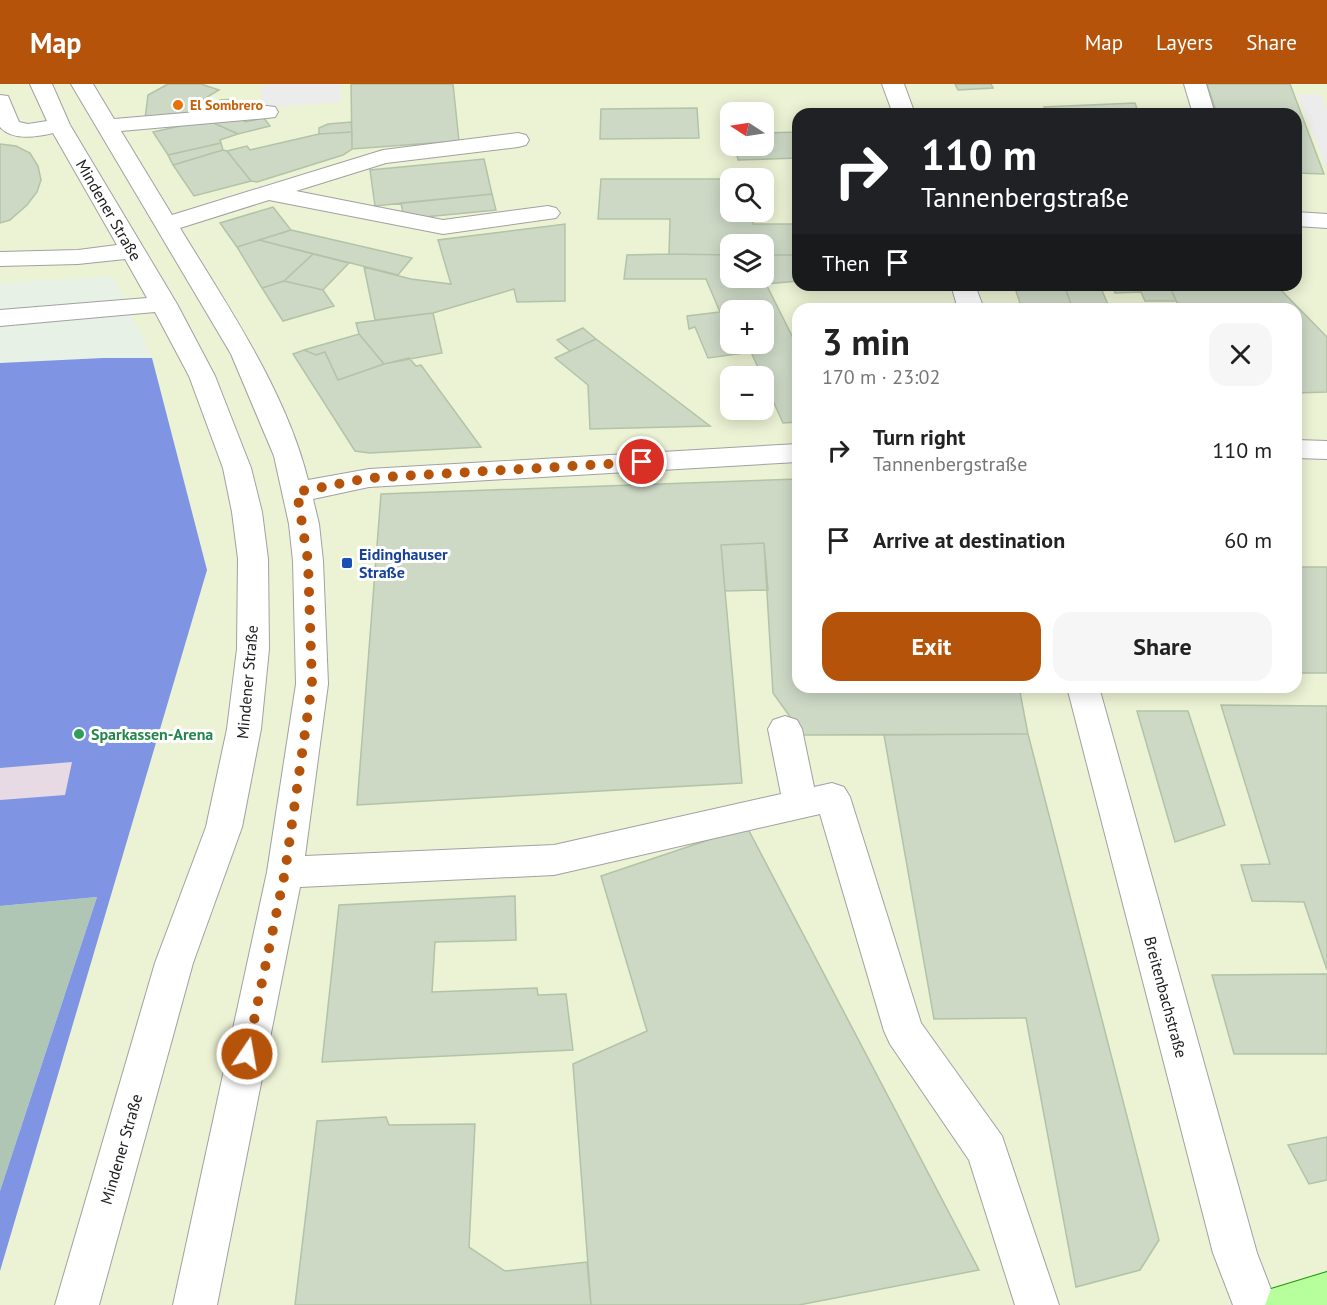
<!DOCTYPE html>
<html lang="en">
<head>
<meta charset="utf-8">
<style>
	:root { --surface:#fff; --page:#f6f6f6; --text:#222; --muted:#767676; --accent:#b45309 }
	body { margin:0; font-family:"PT Sans",sans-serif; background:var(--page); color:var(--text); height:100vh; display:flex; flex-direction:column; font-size:22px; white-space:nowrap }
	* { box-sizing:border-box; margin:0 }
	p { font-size:20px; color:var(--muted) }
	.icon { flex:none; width:33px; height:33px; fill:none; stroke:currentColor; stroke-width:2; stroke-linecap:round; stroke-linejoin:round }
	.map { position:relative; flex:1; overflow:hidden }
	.panel { position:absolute; left:792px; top:219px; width:510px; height:390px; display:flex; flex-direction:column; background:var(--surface); border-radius:18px; box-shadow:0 3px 15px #0003 }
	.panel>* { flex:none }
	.banner { position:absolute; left:792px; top:24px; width:510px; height:183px; border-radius:18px; box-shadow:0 3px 15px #0003; background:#202124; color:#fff; overflow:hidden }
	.needle { width:39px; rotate:282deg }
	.fabs { position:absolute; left:720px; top:18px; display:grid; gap:12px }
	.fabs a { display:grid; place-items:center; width:54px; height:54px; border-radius:12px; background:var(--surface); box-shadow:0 3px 15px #0003; font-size:30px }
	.pin { position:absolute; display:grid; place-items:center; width:51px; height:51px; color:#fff; margin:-26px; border:3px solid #fff; border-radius:50%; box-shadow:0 2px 6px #0007 }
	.me { position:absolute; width:66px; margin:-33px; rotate:12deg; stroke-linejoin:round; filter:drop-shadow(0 0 4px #0008) }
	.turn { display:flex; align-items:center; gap:21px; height:126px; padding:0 30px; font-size:27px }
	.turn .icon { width:78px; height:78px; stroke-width:2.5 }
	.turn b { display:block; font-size:42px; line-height:51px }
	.then { display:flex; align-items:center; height:57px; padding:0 30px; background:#0003; gap:12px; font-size:22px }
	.round { display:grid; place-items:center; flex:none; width:63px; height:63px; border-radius:18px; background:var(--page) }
	.head { display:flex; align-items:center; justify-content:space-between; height:102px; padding:0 30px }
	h1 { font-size:36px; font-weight:600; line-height:45px }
	.cta { display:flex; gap:12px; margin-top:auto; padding:12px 30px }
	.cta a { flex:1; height:69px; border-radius:18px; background:var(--accent); color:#fff; font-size:24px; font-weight:600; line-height:69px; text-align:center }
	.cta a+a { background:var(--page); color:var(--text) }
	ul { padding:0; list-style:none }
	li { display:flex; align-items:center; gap:18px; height:90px; padding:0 30px }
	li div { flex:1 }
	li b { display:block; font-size:22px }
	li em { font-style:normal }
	header { display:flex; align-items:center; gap:36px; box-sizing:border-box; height:84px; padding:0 30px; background:var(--accent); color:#fff }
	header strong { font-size:28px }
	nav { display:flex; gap:33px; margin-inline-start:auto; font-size:21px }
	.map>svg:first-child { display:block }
</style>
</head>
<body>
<header>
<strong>Map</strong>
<nav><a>Map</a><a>Layers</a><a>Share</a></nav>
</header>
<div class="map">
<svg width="1327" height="1221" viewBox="0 0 1327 1221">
	<rect width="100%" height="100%" fill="#e7f1e5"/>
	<path fill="#ecf2d4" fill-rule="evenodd" d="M0 0H1327V1221H0V1187L207 486 152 274 113 192 0 199ZM730 28H764V62H730ZM798 30H1296V201H798ZM730 94H764V128H730ZM730 160H764V194H730ZM798 225H1296V603H798ZM730 226H764V260H730ZM730 292H764V326H730Z"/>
	<path fill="#b0c6b4" d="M97 813 0 1107V822Z"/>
	<path fill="#7f95e4" d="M103 274H152L207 486 0 1187V1107L97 813 0 822V279Z"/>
	<path fill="#ececec" d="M266 0H340L341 18 260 24 262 2Z
		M1297 10 1321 11 1327 25V84Z"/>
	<path fill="#e7dae4" d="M72 678 65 711 0 716V684Z"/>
	<path fill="#cdd8c5" stroke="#b2c3a7" stroke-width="1.5" fill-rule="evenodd" d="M168 0H201L219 6 202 16H211L209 25 199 30 145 35 148 11Z
		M351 0H453L459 57 352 65Z
		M955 0H991L993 4 958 6Z
		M1207 0H1290L1324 90 1296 89V30H1217Z
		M236 15V23L219 24 220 16Z
		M1135 19 1139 30H1048L1044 23Z
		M697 24 699 54 600 55 601 25Z
		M242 33 245 38 264 34 270 42 238 50 207 36Z
		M207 36 238 50 220 56 221 59 168 71 153 48Z
		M351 38 352 48 319 50V44L328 40Z
		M352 48V65L343 71 257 98 251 97 227 67 247 62 250 66 319 50Z
		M798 48V74L738 76 737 71H730L725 65 728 56 730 55V62H764V49Z
		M221 59 223 66 173 81 168 71Z
		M0 60 16 62 30 69 38 82 41 96 37 108 27 121 10 136 0 139Z
		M223 66 227 67 251 97 194 112 173 81Z
		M484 75 492 110 375 122 370 86Z
		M601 95H730V128H752L753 140H798V171H764V160H730V171L669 170 670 135H598Z
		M492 110 496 126 404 135 401 119Z
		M273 123 291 146 237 163 220 139Z
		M565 140V217L517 218 514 205 433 229 375 236 364 183 411 195 451 200 438 156Z
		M291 146 412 174 398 191 259 156Z
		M259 156 313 170 284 197 262 204 237 163Z
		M313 170 349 179 323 206 284 197Z
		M669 170 730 171V194H763L798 264V338L783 339 751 268 708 274 695 243 689 245 687 232 720 228 706 195H624L627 171ZM730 226H764V260H730Z
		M764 171H798V197L766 200 763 194Z
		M284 197 323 206 334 222 283 237 262 204Z
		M1014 201H1064L1073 225H1022Z
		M1064 201H1169L1176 217H1145L1141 208 1115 209 1112 201 1100 202 1110 225H1073Z
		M1169 201H1276L1327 253V308L1296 309V225H1180Z
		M433 229 442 269 384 280 359 250 356 239Z
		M583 244 596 255 570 267 557 256Z
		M359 250 384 280 338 296 325 268 316 271 304 266Z
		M596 255 710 342 590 345 588 301 555 274Z
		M304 266 316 271 325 268 338 296 384 280 409 274 416 282 421 281 481 363 370 369 355 367 293 270Z
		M798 395V603H1019L1028 650 803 651 773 609 764 459 721 461 742 699 357 721 381 410Z
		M764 459 768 506 725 507 721 461Z
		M1296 483H1327V589H1296Z
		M1221 621 1327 622V886L1304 818 1252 817 1241 781 1270 780Z
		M1137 627H1188L1225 741 1175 758Z
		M1028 650 1159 1156 1140 1186 1076 1203 1026 934 934 935 884 651Z
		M747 743 979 1186 799 1221H591L573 980 647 947 601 792Z
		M515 812 516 856 435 858 432 908 537 904 538 911 566 910 573 966 322 978 339 821Z
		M1327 890V970H1234L1212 891Z
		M386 1033 389 1041 475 1040 469 1163 505 1187 587 1178 591 1221H295L317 1037Z
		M1327 1053V1096L1309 1100 1288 1061Z"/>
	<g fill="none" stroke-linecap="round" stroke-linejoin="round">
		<g stroke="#a1a1a1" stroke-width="2">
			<path id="minor" d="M30 0H52L70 41 177 220 215 292 251 384 262 428 268 475 269 565 261 645 242 743 193 879 99 1221H55L155 879 206 743 227 645 237 565 238 475 232 428 223 384 189 292 155 228 0 242V226L147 214 125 175 78 180 0 182V168L78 166 117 161 53 49C37 53 12 57 0 43V11L8 12 19 38 28 40 47 37Z
				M71 0H93L114 35 267 22 275 23 278 28 275 33 267 34 121 47 172 131 383 66 518 49 526 51 529 56 526 61 518 63 386 79 296 107 443 136 548 122 556 124 560 129 556 134 443 150 269 116 180 144C227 221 286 307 308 396L369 385 798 360V378L369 403 313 415 319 440 323 477 328 600 305 772 554 761 781 710 768 645 773 636 785 632 797 636 802 645 814 703 832 699 844 703 850 713 921 939 1002 1052 1059 1221H1015L969 1076 890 960 884 947 820 730 554 791 300 803 217 1221H173L267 788 296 600 293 477 289 440 274 372 231 270Z
				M882 0H904L915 30H893Z
				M1184 0H1206L1215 30H1193Z
				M1296 128 1327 130V144L1296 142Z
				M951 201H975L984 225H958Z
				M1296 356 1327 357V375L1296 374Z
				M1067 603H1099L1257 1169 1277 1221H1233L1213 1169Z"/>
		</g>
		<g stroke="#199b00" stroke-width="2">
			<path id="major" d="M1327 1188V1221H1265L1271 1205Z"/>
		</g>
		<use href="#minor" fill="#fff" fill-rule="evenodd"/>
		<use href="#major" fill="#b6ff9c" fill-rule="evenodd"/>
	</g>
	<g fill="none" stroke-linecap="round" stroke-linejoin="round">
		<path stroke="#b45309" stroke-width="10" stroke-dasharray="0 18" d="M247 970 285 788 312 600 308 477 297 408 369 394 642 378"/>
	</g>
	<circle fill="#e8710a" stroke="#fff" stroke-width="2" cx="178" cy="21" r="6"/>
	<rect fill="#1a4fb4" stroke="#fff" stroke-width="2" x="341" y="473" width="12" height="12" rx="3"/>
	<circle fill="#2e9e5b" stroke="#fff" stroke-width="2" cx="79" cy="650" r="6"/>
	<g text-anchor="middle" stroke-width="6" stroke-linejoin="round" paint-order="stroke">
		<g font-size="14" font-weight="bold" fill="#c56008" stroke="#fff" text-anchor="start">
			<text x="190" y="26">El Sombrero</text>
		</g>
		<g font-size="16" fill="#202020" stroke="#fff">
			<text transform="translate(109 126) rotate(60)" y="6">Mindener Straße</text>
			<text transform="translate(247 598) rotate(-85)" y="6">Mindener Straße</text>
			<text transform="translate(1166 913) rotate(75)" y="6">Breitenbachstraße</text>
			<text transform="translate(121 1065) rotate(-74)" y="6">Mindener Straße</text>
		</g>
		<g font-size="16" font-weight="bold" fill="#164399" stroke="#fff" text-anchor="start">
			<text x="359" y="476">Eidinghauser<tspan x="359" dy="18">Straße</tspan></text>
		</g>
		<g font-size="16" font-weight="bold" fill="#27864d" stroke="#fff" text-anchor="start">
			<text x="91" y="656">Sparkassen-Arena</text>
		</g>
	</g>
</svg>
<div class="fabs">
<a><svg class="needle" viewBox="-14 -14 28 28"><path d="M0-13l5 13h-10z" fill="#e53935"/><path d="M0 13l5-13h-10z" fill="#767676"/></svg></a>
<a><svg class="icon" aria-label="search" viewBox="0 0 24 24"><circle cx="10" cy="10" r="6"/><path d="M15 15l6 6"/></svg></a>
<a><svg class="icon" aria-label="layers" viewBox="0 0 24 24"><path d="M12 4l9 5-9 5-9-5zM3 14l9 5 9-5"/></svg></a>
<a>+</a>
<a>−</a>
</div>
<div class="pin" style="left:642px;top:378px;background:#d93025"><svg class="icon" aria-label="arrive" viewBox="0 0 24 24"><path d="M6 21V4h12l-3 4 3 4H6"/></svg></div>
<svg class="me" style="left:247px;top:970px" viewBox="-20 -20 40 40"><circle r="17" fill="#b45309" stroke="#fff" stroke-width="3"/><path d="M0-11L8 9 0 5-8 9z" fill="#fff"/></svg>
<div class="banner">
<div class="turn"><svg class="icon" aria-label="right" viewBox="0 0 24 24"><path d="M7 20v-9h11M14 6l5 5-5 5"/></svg><div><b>110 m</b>Tannenbergstraße</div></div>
<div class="then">Then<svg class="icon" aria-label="arrive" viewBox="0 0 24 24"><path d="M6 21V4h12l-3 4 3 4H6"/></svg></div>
</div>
<section class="panel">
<div class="head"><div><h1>3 min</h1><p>170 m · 23:02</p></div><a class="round"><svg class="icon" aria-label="close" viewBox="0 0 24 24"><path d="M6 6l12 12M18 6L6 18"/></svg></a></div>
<ul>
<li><svg class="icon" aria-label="right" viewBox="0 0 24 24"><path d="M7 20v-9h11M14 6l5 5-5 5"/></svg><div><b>Turn right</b><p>Tannenbergstraße</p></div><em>110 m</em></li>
<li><svg class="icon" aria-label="arrive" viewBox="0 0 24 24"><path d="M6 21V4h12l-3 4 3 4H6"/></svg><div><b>Arrive at destination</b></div><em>60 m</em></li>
</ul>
<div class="cta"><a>Exit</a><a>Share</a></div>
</section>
</div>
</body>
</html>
